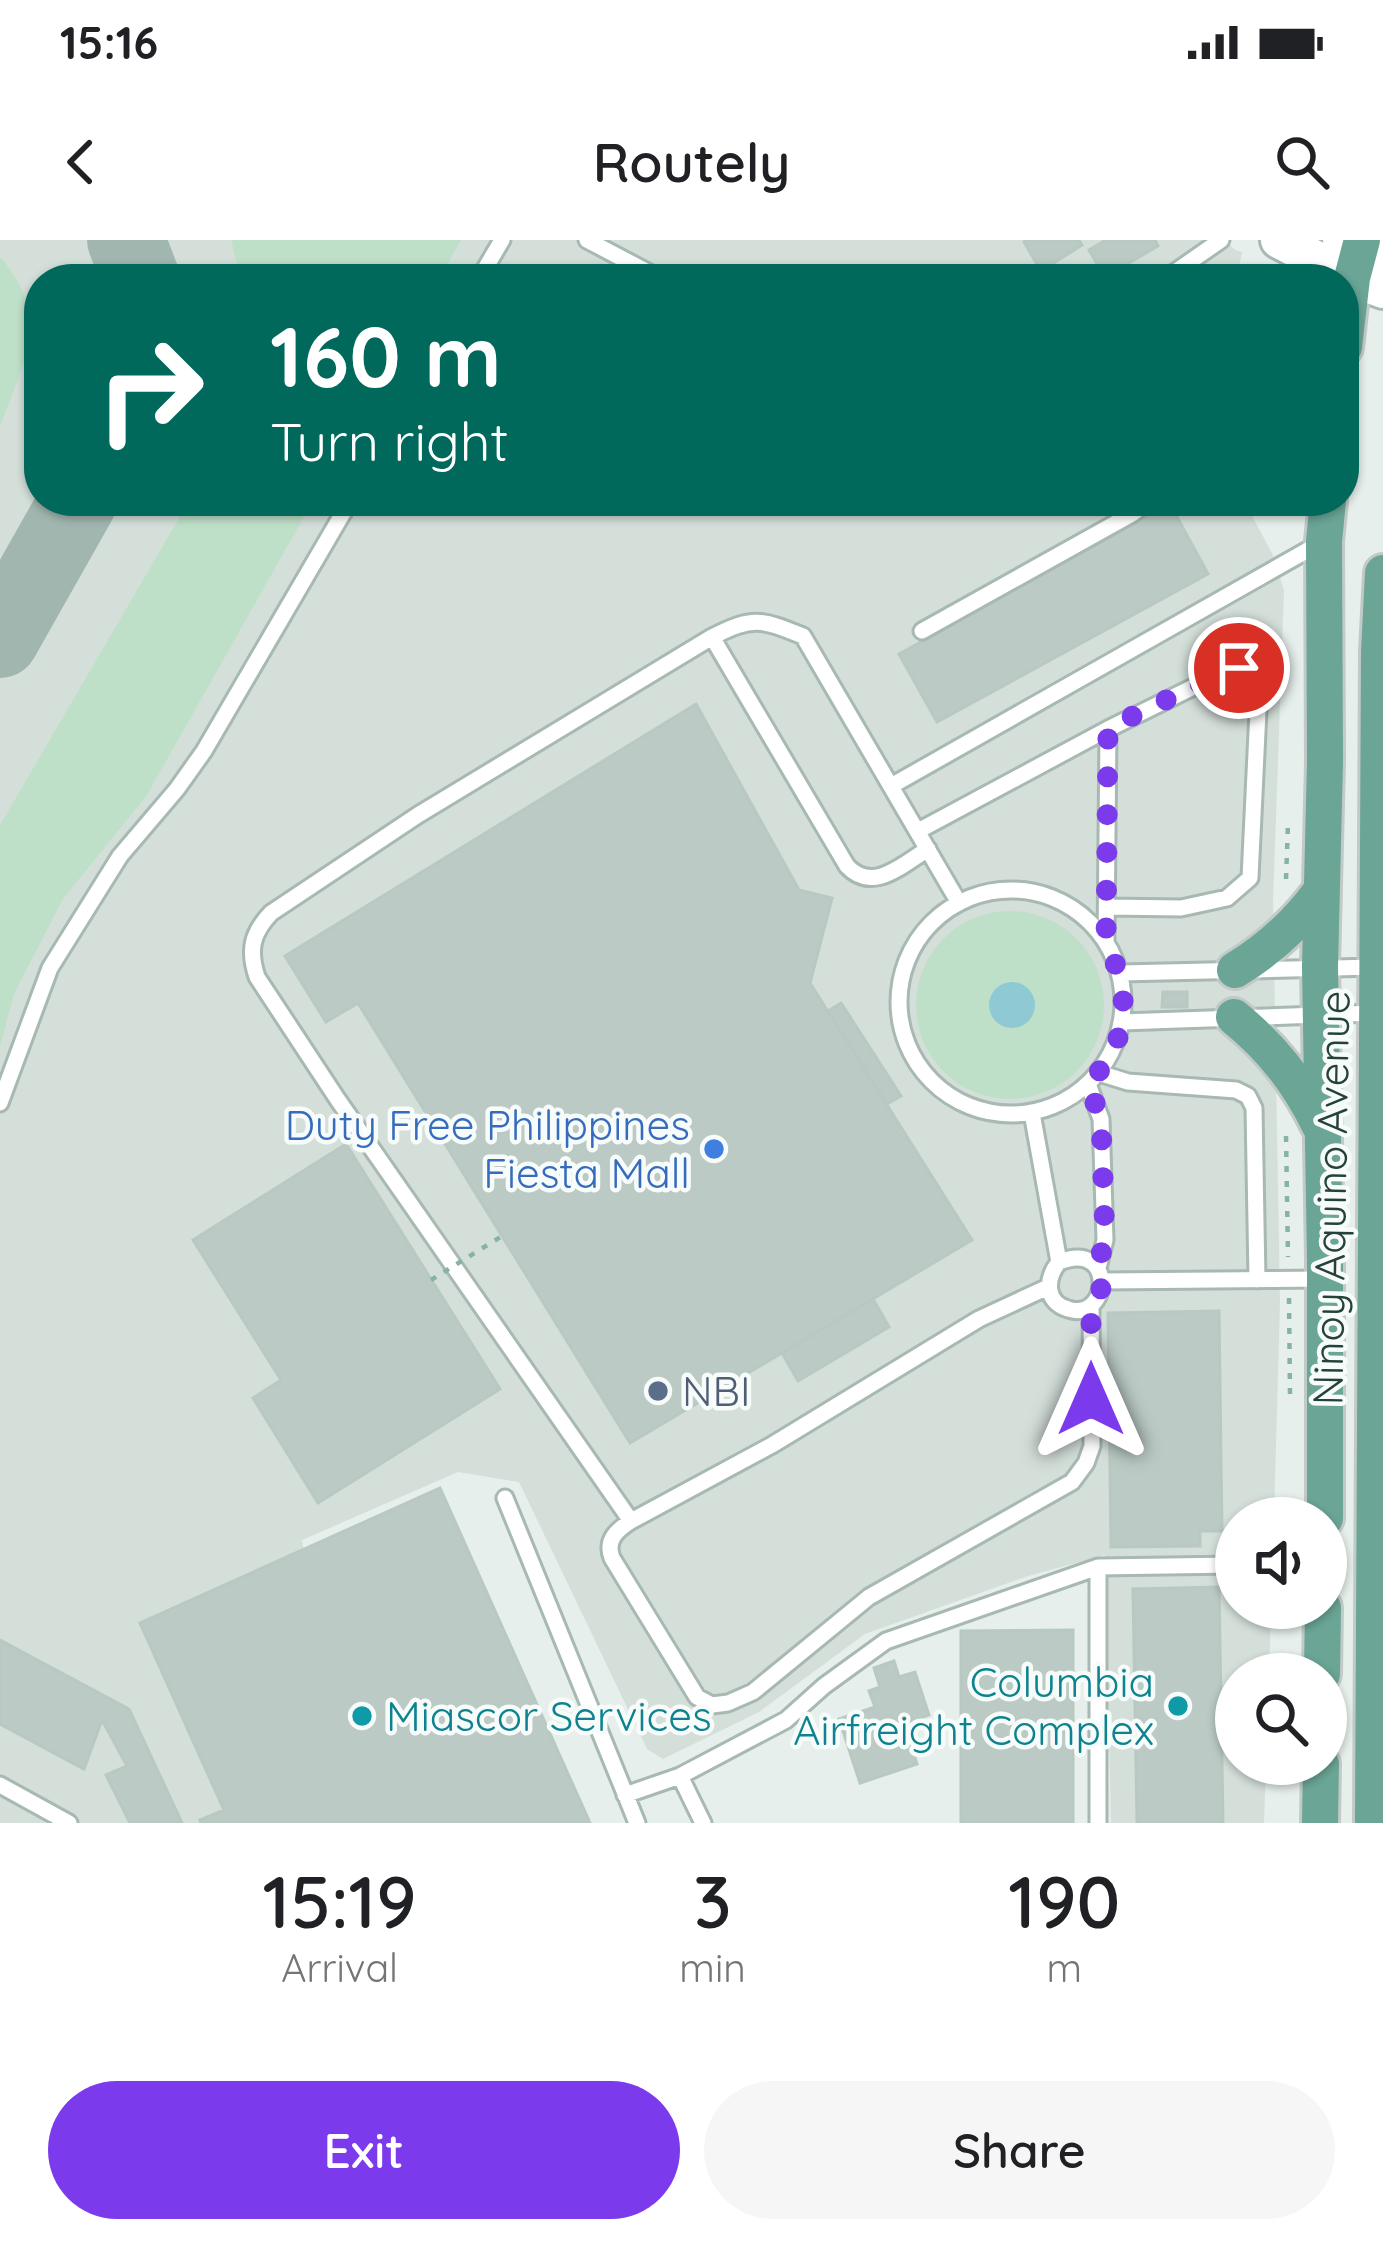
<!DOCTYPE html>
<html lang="en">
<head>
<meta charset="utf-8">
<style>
	:root { --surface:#fff; --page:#f6f6f6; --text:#202124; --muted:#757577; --accent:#7c3aed }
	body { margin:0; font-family:Quicksand,sans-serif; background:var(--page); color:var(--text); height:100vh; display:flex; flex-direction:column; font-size:45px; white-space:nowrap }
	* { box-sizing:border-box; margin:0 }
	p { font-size:39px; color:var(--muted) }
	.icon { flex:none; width:66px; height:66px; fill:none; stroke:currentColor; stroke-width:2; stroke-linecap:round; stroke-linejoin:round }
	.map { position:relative; height:1583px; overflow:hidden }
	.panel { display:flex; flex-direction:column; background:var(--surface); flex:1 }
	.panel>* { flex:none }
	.hud { position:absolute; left:24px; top:24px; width:1335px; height:252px; border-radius:48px; box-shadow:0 3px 9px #0004; background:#00695c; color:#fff; overflow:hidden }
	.tools { position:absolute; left:1215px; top:1257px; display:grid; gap:24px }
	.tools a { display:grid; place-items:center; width:132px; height:132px; border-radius:50%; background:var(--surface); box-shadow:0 3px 9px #0004; font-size:60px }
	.pin { position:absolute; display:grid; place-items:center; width:102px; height:102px; color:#fff; margin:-51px; border:6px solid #fff; border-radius:50%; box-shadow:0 3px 12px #0007 }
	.me { position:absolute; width:132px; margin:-66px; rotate:0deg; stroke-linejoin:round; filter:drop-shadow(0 0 9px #0008) }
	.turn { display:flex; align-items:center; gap:42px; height:252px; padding:0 48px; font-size:54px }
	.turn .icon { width:156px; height:156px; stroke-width:2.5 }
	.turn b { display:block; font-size:84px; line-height:102px }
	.eta { display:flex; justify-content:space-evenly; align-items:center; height:204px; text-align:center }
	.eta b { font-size:72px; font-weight:600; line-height:84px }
	.primary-button { display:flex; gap:24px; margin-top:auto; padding:24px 48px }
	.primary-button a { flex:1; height:138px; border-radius:72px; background:var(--accent); color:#fff; font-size:48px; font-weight:600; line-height:138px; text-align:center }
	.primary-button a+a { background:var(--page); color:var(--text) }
	.status { display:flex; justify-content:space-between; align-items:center; height:84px; padding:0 60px; background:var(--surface); direction:ltr }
	.status svg { height:33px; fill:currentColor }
	header { display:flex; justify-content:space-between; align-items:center; height:156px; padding:0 48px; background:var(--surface); font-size:54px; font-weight:600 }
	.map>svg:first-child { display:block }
</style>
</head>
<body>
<div class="status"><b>15:16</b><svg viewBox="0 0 49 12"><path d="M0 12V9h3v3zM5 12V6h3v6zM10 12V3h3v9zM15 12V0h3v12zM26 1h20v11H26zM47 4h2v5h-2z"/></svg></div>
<header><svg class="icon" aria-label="back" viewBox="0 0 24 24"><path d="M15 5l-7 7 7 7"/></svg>Routely<svg class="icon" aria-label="search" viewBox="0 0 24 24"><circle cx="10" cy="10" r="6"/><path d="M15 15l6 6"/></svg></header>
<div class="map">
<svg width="1383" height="1583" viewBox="0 0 1383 1583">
	<rect width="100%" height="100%" fill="#e6efeb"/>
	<path fill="#d4dfda" d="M0 0H1225L1235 10 1242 12 1237 39H39V261H1244L1272 313 1284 350 1273 662 1280 1063 1274 1278H1236V1368H1271L1269 1434H1236V1524H1266L1264 1583H1111L1105 1315 1025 1337 865 1394 759 1472 663 1519 647 1509 519 1242 458 1232 302 1300 304 1310 224 1570 200 1580 201 1583H0Z"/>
	<path fill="#bfe0c8" d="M231 0H461L439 39H241Z
		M0 17C52 74 23 124 0 187Z
		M189 261H313L147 555 63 659 14 754 0 807V585Z
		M916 765a94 94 0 1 1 188 0a94 94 0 1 1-188 0Z"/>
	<path fill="#8ec9d4" d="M989 765a23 23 0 1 1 46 0a23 23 0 1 1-46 0Z"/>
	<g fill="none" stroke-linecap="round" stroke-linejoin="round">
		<path stroke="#a2b6b0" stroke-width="78" d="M126 0 141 39
			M0 399 78 261"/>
	</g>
	<path fill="#bbcac4" stroke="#b8c9c2" stroke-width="3" d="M1026 0H1079L1082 5 1041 31 1024 2Z
		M1106 0H1155L1158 6 1105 37 1089 10Z
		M1170 264 1208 334 937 482 899 414Z
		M696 464 799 650 832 658 810 743 972 1000 630 1203 358 763 326 782 285 716Z
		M1163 752H1187V767H1162Z
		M841 763 901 856 887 864 828 771Z
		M346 904 500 1149 318 1263 253 1158 281 1140 193 1000Z
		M873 1059 889 1087 798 1141 782 1113Z
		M1219 1071 1222 1291H1200V1306L1111 1307 1108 1073Z
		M440 1248 590 1583H201L200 1580 224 1570 140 1383Z
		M1219 1347 1223 1583H1137L1133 1349Z
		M1073 1390V1583H961V1391Z
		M0 1400 129 1469 182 1583H130L106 1535 127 1526 102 1480 84 1529 0 1484Z
		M894 1421 899 1437 915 1432 929 1475 904 1483 917 1524 860 1543 839 1479 875 1467 869 1451 880 1447 874 1428Z"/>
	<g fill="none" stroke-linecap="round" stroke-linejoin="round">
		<g stroke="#a8b8b2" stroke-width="21">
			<path id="service" d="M587 0 661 39
				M479 39 502 0
				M1165 39 1221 0
				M922 391 1132 274 1149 261
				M712 397 847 626C873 654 903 624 928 609
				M891 546 1322 302
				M918 591 1108 489 1228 430C1246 426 1255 432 1259 450L1250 638 1227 658 1181 668 1108 667
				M899 762a112 112 0 1 1 224 0a112 112 0 1 1-224 0Z
				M1106 701 1108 489
				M1121 733 1376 727
				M1122 782 1375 773
				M1099 833 1128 842 1236 850 1248 856 1254 868 1257 1040
				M1088 844 1101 879 1105 1000 1098 1028
				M0 863 50 728 120 616 177 549 204 511 350 261
				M1032 873 1059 1022C1046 1038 1044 1062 1068 1069 1110 1083 1117 999 1059 1022
				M1103 1041 1325 1039
				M1048 1047 979 1079 772 1205 631 1281C617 1290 605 1300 612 1318L697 1457 712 1465 728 1463 753 1452 869 1357 1072 1242 1086 1223 1092 1206 1091 1066
				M505 1258 637 1583
				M631 1281 338 860 257 737C248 710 252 693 271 673L418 575 712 397C753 376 761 379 803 396L959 663
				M1098 1327V1583
				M680 1536 703 1583
				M0 1545 69 1583
				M625 1555 680 1536 786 1480 824 1446 886 1401 1098 1327 1236 1325"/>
		</g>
		<g stroke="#a8b8b2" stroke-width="42">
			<path id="tertiary" d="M1279 0 1352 38 1383 50
				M1341 0 1383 19"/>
		</g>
		<g stroke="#c2cac8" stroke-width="42">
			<path id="primary" d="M1344 107 1352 38 1362 0
				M1235 730C1270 709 1297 684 1321 651
				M1234 777C1272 808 1298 841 1320 886
				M1325 1278V1019L1320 727 1325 522 1324 301 1328 261
				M1322 1434 1323 1368
				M1320 1583 1321 1524
				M1373 1583 1379 412 1383 333"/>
		</g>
		<path stroke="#86b3a5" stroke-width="4.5" stroke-dasharray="6 9" stroke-linecap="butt" d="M1286 639 1288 584
			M1286 896 1288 1017
			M1289 1058 1290 1155"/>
		<use href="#service" stroke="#fff" stroke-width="15"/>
		<use href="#tertiary" stroke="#fff" stroke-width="36"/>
		<use href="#primary" stroke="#6aa596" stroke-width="36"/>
		<path stroke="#86b3a5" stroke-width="4.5" stroke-dasharray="6 9" stroke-linecap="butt" d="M431 1040 502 996"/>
	</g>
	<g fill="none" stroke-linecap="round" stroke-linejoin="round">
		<path stroke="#7c3aed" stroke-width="21" stroke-dasharray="0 37.8" d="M1091 1159V1066L1100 1055 1102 1041 1097 1028 1105 1000 1101 879 1088 844C1132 798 1131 756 1106 701L1108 488 1228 430 1239 428"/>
	</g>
	<circle fill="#3f7fe0" stroke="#f7fbf9" stroke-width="4.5" cx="714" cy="909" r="12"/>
	<circle fill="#5c6f8a" stroke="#f7fbf9" stroke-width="4.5" cx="658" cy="1151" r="12"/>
	<g fill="#0f9aa8" stroke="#f7fbf9" stroke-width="4.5">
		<circle cx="1178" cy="1466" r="12"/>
		<circle cx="362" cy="1476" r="12"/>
	</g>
	<g text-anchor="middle" stroke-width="9" stroke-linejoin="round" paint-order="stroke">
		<g font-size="42" fill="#366cbe" stroke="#f7fbf9" text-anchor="end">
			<text x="690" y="900">Duty Free Philippines<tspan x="690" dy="48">Fiesta Mall</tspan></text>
		</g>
		<g font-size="42" fill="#24423a" stroke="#f7fbf9">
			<text transform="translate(1331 958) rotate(-89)" y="15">Ninoy Aquino Avenue</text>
		</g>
		<g font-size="42" fill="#4e5e75" stroke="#f7fbf9" text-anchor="start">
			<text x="682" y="1166">NBI</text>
		</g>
		<g font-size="42" fill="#0d838f" stroke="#f7fbf9" text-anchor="end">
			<text x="1154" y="1457">Columbia<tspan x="1154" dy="48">Airfreight Complex</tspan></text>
			<text x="386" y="1491" text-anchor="start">Miascor Services</text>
		</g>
	</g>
</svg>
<div class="tools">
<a><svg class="icon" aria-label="sound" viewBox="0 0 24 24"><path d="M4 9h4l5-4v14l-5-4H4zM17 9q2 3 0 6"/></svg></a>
<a><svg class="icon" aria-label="search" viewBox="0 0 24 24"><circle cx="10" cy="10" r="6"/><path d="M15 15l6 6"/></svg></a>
</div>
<div class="pin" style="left:1239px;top:428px;background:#d93025"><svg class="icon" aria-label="arrive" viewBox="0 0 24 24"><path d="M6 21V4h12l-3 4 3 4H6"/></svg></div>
<svg class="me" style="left:1091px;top:1159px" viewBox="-20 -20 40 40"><path d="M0-17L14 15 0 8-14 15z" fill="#7c3aed" stroke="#fff" stroke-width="4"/></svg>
<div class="hud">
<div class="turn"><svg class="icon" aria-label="right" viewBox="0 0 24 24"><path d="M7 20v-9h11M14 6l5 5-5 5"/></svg><div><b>160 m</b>Turn right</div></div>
</div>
</div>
<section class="panel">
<div class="eta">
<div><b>15:19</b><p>Arrival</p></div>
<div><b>3</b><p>min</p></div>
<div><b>190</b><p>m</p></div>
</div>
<div class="primary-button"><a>Exit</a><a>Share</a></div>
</section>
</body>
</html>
